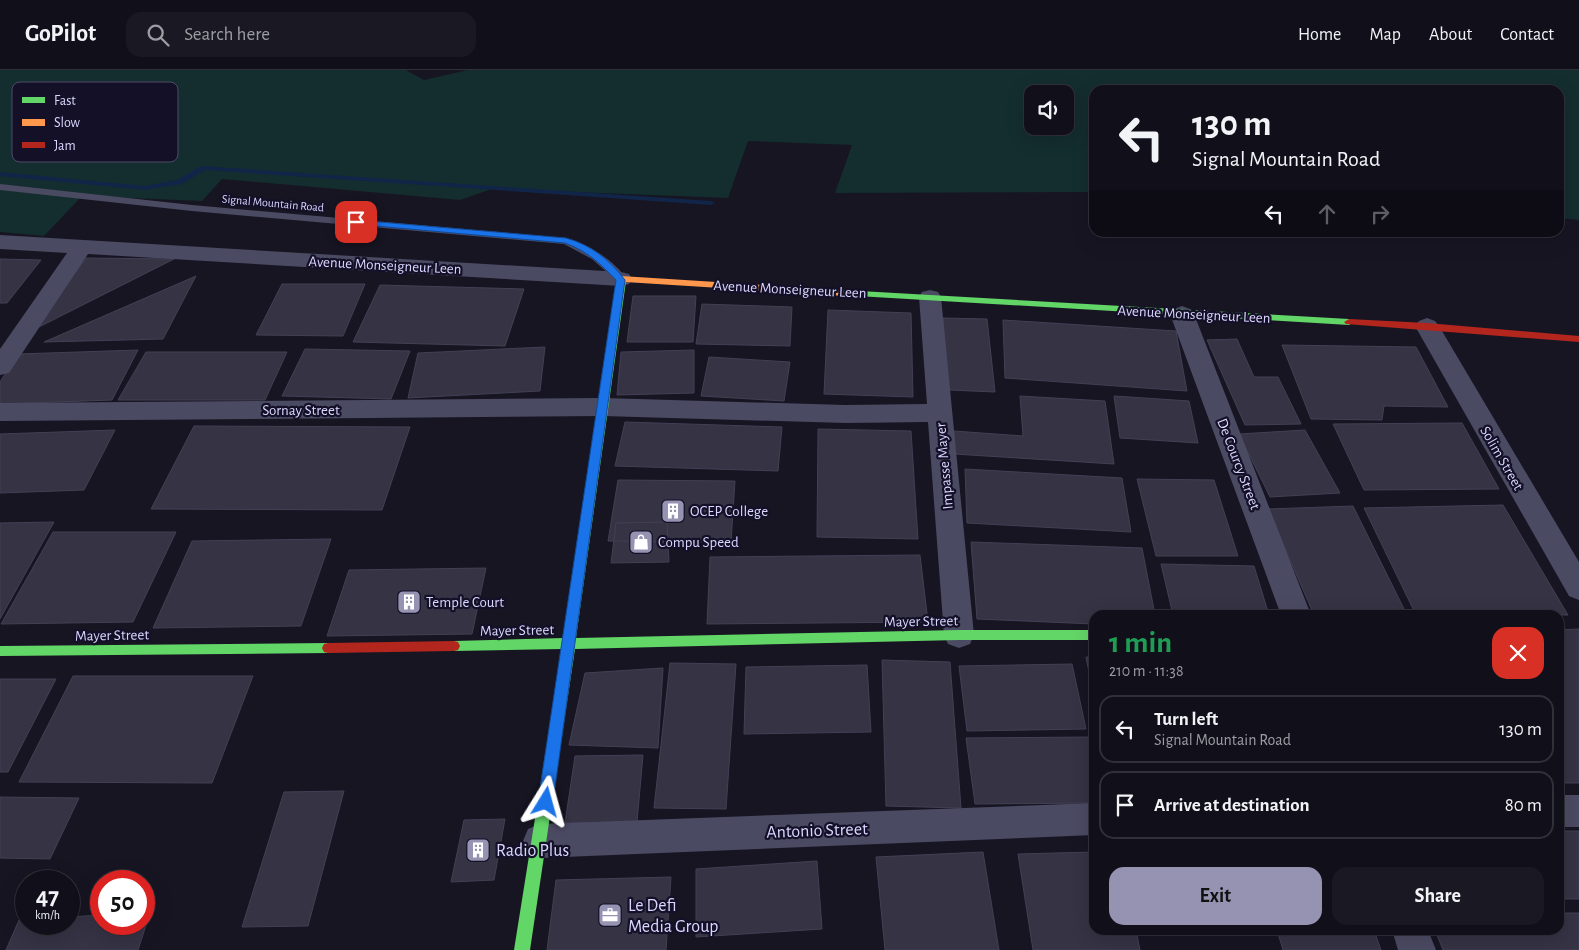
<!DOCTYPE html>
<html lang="en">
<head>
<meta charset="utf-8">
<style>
	:root { --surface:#11101a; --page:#1a1923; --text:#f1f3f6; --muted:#9c9da2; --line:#303039; --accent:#9692b2 }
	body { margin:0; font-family:"Alegreya Sans",sans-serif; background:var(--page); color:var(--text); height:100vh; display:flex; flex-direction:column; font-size:19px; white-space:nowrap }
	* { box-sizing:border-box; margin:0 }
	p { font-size:16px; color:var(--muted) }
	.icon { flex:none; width:28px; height:28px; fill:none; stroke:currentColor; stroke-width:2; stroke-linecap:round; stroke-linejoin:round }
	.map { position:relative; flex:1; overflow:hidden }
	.panel { position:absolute; left:1089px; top:540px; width:475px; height:325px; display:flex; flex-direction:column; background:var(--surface); border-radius:15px; box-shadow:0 5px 20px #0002,0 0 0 1px var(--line) }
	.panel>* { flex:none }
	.guide { position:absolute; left:1089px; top:15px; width:475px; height:152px; border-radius:15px; box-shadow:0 5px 20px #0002,0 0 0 1px var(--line); background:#11101a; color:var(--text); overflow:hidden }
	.controls { position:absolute; left:1024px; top:15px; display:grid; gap:10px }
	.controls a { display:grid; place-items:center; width:50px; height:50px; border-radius:10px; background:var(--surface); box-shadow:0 5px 20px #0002,0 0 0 1px var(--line); font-size:25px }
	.speed { position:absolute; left:15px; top:800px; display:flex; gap:10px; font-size:25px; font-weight:700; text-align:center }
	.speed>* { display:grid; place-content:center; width:65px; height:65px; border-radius:50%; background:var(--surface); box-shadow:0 5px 20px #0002,0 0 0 1px var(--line); line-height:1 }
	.speed small { font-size:12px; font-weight:400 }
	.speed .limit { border:8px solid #d22; background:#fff; color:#111 }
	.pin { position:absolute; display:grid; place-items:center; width:42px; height:42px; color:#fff; margin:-21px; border-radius:10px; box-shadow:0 2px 8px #0006 }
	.me { position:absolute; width:55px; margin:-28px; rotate:8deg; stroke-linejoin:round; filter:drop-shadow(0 0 4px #0008) }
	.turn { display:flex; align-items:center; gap:18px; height:105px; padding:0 20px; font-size:22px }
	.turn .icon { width:65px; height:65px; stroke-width:2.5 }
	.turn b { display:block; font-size:35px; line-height:42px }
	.lanes { display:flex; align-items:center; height:48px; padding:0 20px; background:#0003; justify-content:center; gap:25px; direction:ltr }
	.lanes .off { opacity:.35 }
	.round { display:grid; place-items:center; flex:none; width:52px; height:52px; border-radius:15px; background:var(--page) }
	.summary { display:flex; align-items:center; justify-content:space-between; height:85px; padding:0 20px }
	h1 { font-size:30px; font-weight:700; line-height:38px; color:#1e9e55 }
	.button { display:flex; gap:10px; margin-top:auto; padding:10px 20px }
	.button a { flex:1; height:58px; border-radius:15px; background:var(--accent); color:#111; font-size:20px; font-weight:700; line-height:58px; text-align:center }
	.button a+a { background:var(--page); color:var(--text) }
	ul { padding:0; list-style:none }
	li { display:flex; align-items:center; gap:15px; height:68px; margin:0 10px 8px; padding:0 10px; border:2px solid var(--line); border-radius:15px }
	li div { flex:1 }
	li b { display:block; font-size:19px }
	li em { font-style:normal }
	header { display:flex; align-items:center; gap:30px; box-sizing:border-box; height:70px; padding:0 25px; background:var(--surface); border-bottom:1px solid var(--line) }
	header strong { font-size:24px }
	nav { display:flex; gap:28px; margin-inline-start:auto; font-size:18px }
	.search { width:350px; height:45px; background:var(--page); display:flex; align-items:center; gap:12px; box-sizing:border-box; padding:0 18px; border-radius:15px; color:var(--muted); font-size:19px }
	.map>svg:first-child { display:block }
</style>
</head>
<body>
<header>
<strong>GoPilot</strong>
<div class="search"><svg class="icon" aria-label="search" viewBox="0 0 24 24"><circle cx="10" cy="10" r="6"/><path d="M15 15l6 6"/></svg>Search here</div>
<nav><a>Home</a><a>Map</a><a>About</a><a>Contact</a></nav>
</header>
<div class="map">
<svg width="1579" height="880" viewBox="0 0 1579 880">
	<rect width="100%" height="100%" fill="#171522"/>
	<path fill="#142d2e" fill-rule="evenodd" d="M0 0H406L424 10 468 0H1579V150L1559 148V20H1094V122L835 123 852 75 748 71 728 128 492 119 460 130 222 109 202 131 82 126 44 166 0 162ZM1032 24H1065V56H1032Z"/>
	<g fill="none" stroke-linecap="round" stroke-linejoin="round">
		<path fill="#102548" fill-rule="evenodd" d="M201 96 711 131 715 133 711 135 205 100 182 114 145 120 0 106V102L145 116 177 110Z"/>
	</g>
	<path fill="#353344" stroke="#434055" d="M86 188 174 189 33 260Z
		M0 189 41 190 7 233H0Z
		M196 206 163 269 44 272Z
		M282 214H365L343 266 256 265Z
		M380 215 524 219 505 276 353 272Z
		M633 226H696L693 272H627Z
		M702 234 792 237 790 276 696 274Z
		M828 240 911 243 913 327 824 324Z
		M943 248 987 249 995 322 949 320Z
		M1003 250 1176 261 1187 321 1005 308Z
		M1237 269 1254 307H1278L1301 354 1245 355 1207 270Z
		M1282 275 1416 277 1448 337 1384 336 1382 350 1311 349Z
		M545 277 540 321 408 328 418 283Z
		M305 279 410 281 391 329 282 326Z
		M138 280 112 330 0 334V312L18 284Z
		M694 280V323L617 325 621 282Z
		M146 282H287L265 330H118Z
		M709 287 790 292 784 331 701 326Z
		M1020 326 1105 331 1114 394 954 384V361L1023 366Z
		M1114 326 1189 331 1198 373 1120 368Z
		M625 352 782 357 778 401 615 396Z
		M1462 353 1499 419 1364 420 1333 354Z
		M194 356 410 357 382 440 151 439Z
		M818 359 911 361 918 469 817 467Z
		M115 360 84 420 0 423V364Z
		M1305 360 1340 423 1270 427 1239 364Z
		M965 399 1122 408 1131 462 967 453Z
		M1137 409 1214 410 1238 486H1156Z
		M618 410 735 411 731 472 608 471Z
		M1503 435 1568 545H1416L1364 438Z
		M1353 436 1407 545H1314L1268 439Z
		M54 452 0 549V453Z
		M667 452 669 492 611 493 616 453Z
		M53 462H176L133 552 1 554Z
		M331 469 301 556 153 558 192 471Z
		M971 472 1142 478 1155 545H1094V554L977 549Z
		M920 485 928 552 707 554 710 487Z
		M1161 494 1254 496 1269 545H1173Z
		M486 498 472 564 327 566 349 500Z
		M1579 559V713H1559V560Z
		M1086 587H1094V628Z
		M882 590 950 592 961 738 886 736Z
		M670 593 736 594 726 739 654 738Z
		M1072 594 1086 659 967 661 959 596Z
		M867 595 871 662 744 664 746 597Z
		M663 598 658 678 569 675 585 603Z
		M73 606H253L212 713 19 712Z
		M0 609H56L8 702H0Z
		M1094 667V733L975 734 966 668Z
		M643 685 637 752 565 753 575 686Z
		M344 721 308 856 242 857 284 722Z
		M0 727 79 728 50 789 0 788Z
		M505 749 494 810 451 812 464 750Z
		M1559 761H1579V829H1559Z
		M983 782 999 880H885L876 787Z
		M1094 782V860H1136L1140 880H1033L1018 784Z
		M817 791 822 859 696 867V799Z
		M671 807 666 880H547L556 810Z
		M144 843H150L138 880H6L19 850 26 849V854H69V847L101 845V854H144Z
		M1559 843H1579V880H1443L1435 860H1559Z
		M1199 860H1266L1267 865 1200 864Z
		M1277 860H1374L1381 880H1283Z"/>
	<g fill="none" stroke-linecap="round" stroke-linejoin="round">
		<path fill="#4b4a63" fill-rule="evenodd" d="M0 114 192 135 566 168C589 174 613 190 627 209L621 213 617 211 592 189 564 174 192 141 0 120Z"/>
		<path fill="#4b4a63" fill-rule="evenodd" d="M0 165 621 202 629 204 632 209 629 214 621 216 88 184 9 303 0 305V279L67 183 0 179Z
			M930 220 938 222 941 227 974 565 970 574 959 578 948 574 944 565 928 352 845 353 603 346 0 351V333L603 328 845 335 927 334 919 227 922 222Z
			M1182 236 1190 239 1194 244 1311 545H1281L1170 244 1174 239Z
			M1427 248 1435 251 1439 256 1579 492V530L1569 526 1415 256 1419 251Z
			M1559 725H1579V757H1559Z
			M1094 733V765L540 788 528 783 523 771 528 759 540 754Z
			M1392 860H1428L1436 880H1398Z"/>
		<path fill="#63d668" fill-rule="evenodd" d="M621 208 626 211 576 568 959 560H1094V570H959L575 579 530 880H514L562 579 454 581 450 580 448 576 450 572 454 571 564 568 616 211Z
			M860 221 1349 249 1354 252 1349 255 857 226V222Z
			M328 573 332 574 334 578 332 582 328 583 0 586V576Z"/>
		<path fill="#ff974d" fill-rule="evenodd" d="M621 206 860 221 865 224 860 227 625 212 621 214 616 211 618 207Z"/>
		<path fill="#b3261e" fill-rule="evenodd" d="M1349 249 1427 253 1579 266V272L1346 254 1344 252Z
			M454 571 458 572 460 576 458 580 454 581 328 583 324 582 322 578 324 574 328 573Z"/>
	</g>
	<path fill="#1a73e8" stroke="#114b97" d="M356 150 566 168C591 175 610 190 625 210L553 732 550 737 546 739 541 737 538 732 616 210C601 194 587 181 565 173L353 154 352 152Z"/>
	<defs>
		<g id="building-square" transform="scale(1.25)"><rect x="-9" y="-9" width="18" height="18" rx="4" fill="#9692b2" stroke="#131027"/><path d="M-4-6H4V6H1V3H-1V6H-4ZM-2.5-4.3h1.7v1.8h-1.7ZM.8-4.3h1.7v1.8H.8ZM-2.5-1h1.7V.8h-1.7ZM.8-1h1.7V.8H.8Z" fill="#fff"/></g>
		<g id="shop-square" transform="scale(1.25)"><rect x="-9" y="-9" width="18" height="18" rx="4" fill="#9692b2" stroke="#131027"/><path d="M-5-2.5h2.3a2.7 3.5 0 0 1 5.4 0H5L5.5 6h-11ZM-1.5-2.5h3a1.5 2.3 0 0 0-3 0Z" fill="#fff"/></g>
		<g id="office-square" transform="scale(1.25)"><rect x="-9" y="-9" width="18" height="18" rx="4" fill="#9692b2" stroke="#131027"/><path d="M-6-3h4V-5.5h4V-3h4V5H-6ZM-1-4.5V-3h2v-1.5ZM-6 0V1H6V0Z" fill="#fff"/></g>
	</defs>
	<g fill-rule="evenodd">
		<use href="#building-square" x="673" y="441"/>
		<use href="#shop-square" x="641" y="472"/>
		<use href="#building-square" x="409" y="532"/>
		<use href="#building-square" x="478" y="780"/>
		<use href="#office-square" x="610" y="845"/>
	</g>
	<g text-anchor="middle" stroke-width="4.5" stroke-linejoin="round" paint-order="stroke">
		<g font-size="12" fill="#dad6ff" stroke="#131027">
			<text transform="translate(273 133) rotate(5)" y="4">Signal Mountain Road</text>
		</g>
		<g font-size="15" fill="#dad6ff" stroke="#131027">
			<text transform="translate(385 195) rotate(3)" y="5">Avenue Monseigneur Leen</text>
			<text transform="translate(790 219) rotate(3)" y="5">Avenue Monseigneur Leen</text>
			<text transform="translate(1194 244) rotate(3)" y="5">Avenue Monseigneur Leen</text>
			<text x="301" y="345">Sornay Street</text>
			<text transform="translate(1502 388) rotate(60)" y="5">Solim Street</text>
			<text transform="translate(1239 394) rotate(69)" y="5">De Courcy Street</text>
			<text transform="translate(944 396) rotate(-95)" y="5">Impasse Mayer</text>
			<text transform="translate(921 551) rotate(-1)" y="5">Mayer Street</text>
			<text transform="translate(517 560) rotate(-1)" y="5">Mayer Street</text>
			<text transform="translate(112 565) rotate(-1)" y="5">Mayer Street</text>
		</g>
		<g font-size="15" fill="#dad6ff" stroke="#131027" text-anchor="start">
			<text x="690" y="446">OCEP College</text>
			<text x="658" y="477">Compu Speed</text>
			<text x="426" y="537">Temple Court</text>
		</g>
		<g font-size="18" fill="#dad6ff" stroke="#131027">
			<text transform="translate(817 760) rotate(-2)" y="6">Antonio Street</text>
		</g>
		<g font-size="18" fill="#dad6ff" stroke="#131027" text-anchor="start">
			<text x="496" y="786">Radio Plus</text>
			<text x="628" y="841">Le Defi<tspan x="628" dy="21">Media Group</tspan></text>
		</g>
	</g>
	<rect x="12" y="12" width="166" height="80" rx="8" fill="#131027" stroke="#4f4b68" stroke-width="1"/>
	<rect x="22" y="27" width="23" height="6" fill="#63d668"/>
	<rect x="22" y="49" width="23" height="7" fill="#ff974d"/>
	<rect x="22" y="72" width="23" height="6" fill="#b3261e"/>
	<g font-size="14" fill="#dad6ff">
		<text x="54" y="35">Fast</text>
		<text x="54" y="57">Slow</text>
		<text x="54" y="80">Jam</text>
	</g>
</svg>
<div class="controls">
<a><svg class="icon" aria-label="sound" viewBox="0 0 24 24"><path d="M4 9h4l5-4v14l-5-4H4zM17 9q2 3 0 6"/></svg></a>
</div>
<div class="speed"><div>47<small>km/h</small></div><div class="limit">50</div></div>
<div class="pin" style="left:356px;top:152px;background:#d93025"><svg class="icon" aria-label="arrive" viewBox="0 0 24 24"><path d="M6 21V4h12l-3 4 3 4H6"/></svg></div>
<svg class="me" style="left:546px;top:732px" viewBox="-20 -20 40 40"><path d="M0-17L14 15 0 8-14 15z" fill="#1a73e8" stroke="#fff" stroke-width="4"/></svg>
<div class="guide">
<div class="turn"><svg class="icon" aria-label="left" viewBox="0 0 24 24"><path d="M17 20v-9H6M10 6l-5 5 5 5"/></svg><div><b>130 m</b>Signal Mountain Road</div></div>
<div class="lanes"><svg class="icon" aria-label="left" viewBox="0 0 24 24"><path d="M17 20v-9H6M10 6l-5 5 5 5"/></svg><svg class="icon off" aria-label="ahead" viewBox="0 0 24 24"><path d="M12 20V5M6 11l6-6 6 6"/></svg><svg class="icon off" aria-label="right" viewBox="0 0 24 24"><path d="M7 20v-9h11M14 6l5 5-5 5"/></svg></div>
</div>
<section class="panel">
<div class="summary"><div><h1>1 min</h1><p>210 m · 11:38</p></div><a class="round" style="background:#d93025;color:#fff"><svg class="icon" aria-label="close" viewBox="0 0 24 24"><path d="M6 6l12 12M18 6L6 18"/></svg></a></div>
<ul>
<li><svg class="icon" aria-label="left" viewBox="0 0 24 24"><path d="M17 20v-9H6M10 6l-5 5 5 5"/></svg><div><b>Turn left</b><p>Signal Mountain Road</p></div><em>130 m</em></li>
<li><svg class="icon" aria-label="arrive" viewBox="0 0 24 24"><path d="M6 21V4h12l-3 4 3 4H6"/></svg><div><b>Arrive at destination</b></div><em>80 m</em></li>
</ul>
<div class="button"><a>Exit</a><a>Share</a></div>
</section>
</div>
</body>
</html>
